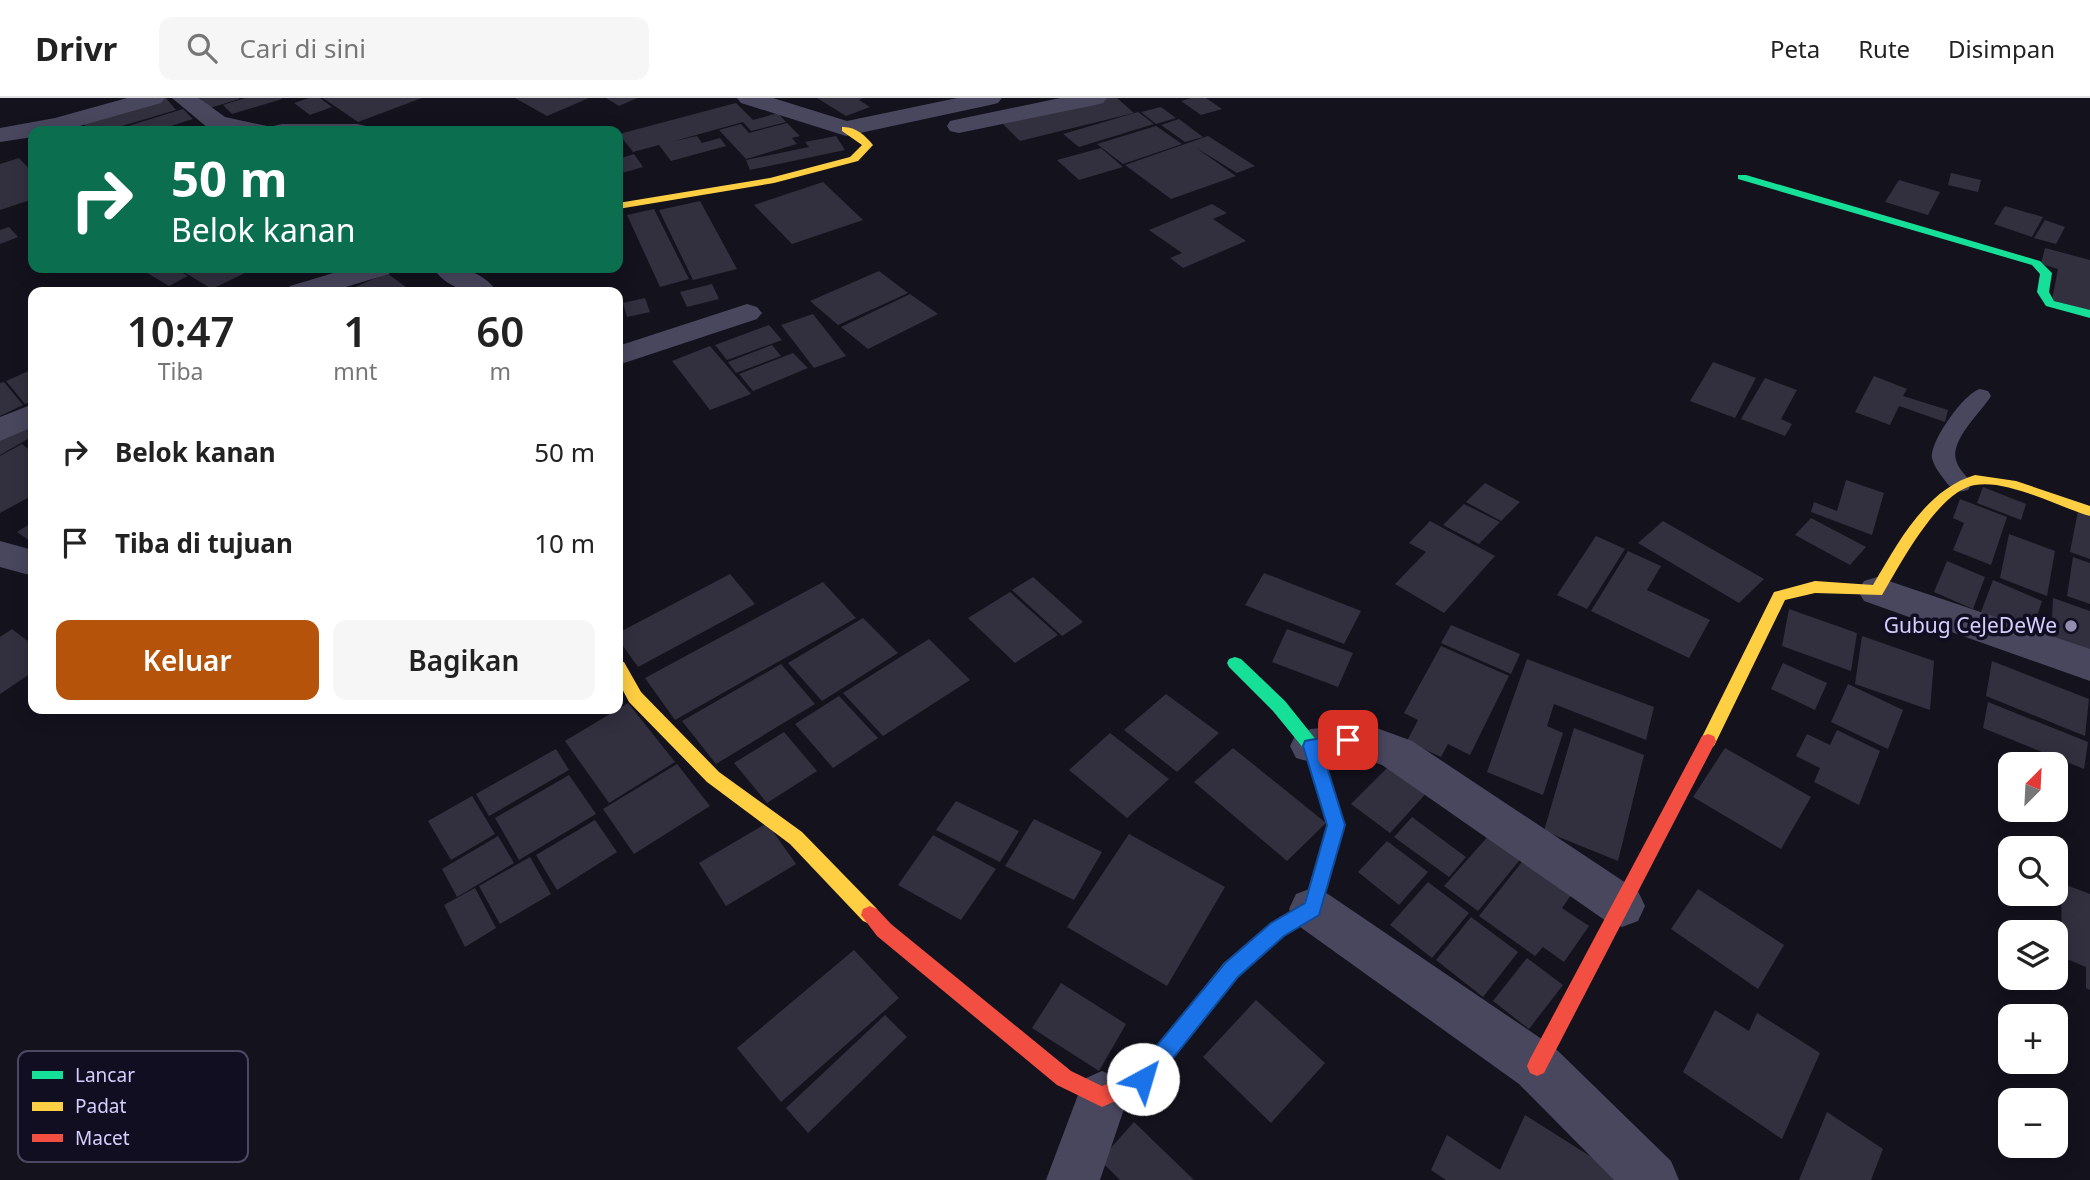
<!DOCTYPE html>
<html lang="id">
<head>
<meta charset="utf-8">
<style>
	:root { --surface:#fff; --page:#f6f6f6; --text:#222; --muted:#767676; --line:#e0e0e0; --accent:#b45309 }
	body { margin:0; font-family:"Noto Sans",sans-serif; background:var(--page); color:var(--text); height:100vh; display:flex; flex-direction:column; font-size:26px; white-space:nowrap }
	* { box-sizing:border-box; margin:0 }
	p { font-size:23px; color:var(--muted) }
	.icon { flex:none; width:38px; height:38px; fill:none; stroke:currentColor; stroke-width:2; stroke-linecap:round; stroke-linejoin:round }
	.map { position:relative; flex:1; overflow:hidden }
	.side { position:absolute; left:28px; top:189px; width:595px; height:427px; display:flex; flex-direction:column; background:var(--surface); border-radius:14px; box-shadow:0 4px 18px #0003 }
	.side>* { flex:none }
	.guide { position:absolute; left:28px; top:28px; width:595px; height:147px; border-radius:14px; box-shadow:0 4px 18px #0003; background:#0b6e4f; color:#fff; overflow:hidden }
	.needle { width:46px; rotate:24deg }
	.controls { position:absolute; left:1998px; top:654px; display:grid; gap:14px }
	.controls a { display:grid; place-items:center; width:70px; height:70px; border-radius:14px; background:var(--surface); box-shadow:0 4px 18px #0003; font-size:35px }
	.pin { position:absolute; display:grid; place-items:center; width:60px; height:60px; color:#fff; margin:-30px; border-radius:14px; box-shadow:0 4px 10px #0006 }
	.me { position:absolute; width:77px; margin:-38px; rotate:39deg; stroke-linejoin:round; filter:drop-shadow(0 0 5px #0008) }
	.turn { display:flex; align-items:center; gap:24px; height:147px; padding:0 28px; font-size:32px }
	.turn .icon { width:91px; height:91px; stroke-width:2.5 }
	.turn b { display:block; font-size:49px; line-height:60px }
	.eta { display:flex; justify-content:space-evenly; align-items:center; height:119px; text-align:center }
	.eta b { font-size:42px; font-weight:600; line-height:49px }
	.button { display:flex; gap:14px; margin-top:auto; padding:14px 28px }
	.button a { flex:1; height:80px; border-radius:14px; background:var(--accent); color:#fff; font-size:28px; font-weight:600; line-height:80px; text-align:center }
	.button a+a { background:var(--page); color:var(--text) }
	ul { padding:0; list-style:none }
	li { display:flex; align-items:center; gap:21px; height:91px; padding:0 28px }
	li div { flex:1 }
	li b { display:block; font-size:26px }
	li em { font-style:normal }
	header { display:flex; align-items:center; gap:42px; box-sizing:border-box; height:98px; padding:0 35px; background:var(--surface); border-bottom:2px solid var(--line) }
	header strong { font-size:33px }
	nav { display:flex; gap:38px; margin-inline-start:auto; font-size:24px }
	.search { width:490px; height:63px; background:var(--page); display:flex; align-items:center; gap:18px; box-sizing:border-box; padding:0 24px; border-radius:14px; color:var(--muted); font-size:26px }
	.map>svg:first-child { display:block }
</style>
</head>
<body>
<header>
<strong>Drivr</strong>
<div class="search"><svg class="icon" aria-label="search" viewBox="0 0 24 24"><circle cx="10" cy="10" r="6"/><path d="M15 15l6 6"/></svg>Cari di sini</div>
<nav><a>Peta</a><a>Rute</a><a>Disimpan</a></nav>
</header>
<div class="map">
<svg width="2090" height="1082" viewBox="0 0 2090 1082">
	<rect width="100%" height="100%" fill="#14121d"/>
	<path fill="#32303f" d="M166 0 176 12 105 33 86 29 83 24Z
		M200 0H239V1L210 10Z
		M245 0H282V1L232 16 223 7Z
		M309 0H320L332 9 310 17 294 5Z
		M323 0H422L358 24Z
		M515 0H589L547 18Z
		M606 0H637L619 8Z
		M817 0H863L859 2 870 9 846 18Z
		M1104 0H1117L1134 15 1020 43 1002 25Z
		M1191 0H1206L1222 11 1201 17 1181 3Z
		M736 5 753 22 778 15 786 24 751 33 743 24 671 44 697 38 702 45 720 40 726 48 671 63 659 47 633 54 619 36Z
		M1161 9 1176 20 1156 26 1141 14Z
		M183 11 193 21 155 33H128L125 29Z
		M1138 14 1154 26 1079 49 1063 36Z
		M1179 21 1203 39 1185 44 1161 27Z
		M787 25 800 38 792 40 797 46 746 61 719 32 741 26 749 35Z
		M1156 28 1182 46 1123 66 1097 46Z
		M836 38 845 52 750 72 746 62 809 49 805 44Z
		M1208 38 1255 68 1237 75 1195 49 1236 78 1171 101 1125 67Z
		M1101 50 1123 69 1079 82 1057 62Z
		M634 56 643 69 622 75 618 70V61Z
		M19 60 33 75V101L0 112V66Z
		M1951 75 1981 82 1978 94 1948 87Z
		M1899 82 1940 94 1928 117 1885 104Z
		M823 84 863 122 792 146 754 107Z
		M700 103 737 171 693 182 659 112Z
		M1212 106 1227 115 1213 121 1246 143 1183 170 1170 160 1182 155 1149 132Z
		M2005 108 2043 119 2032 139 1994 126Z
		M654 111 689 181 660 189 627 117Z
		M2045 122 2065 129 2056 146 2034 140Z
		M9 129 18 139 0 146V132Z
		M2045 150 2090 162V213L2052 202 2058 171 2041 166Z
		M139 170H174L188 178 169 188Z
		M177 170H255L212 191Z
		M879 173 908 195 838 227 810 203Z
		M387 175 410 192 405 194H344Z
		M712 186 719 201 687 209 680 194Z
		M910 196 938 216 868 251 841 229Z
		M645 200 650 214 627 219 623 205Z
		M813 216 846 258 814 270 781 227Z
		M769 227 782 242 727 262 715 247Z
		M772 247 781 258 736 275 728 264Z
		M710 248 751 296 710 312 672 263Z
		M793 255 808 270 753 293 739 276Z
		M1713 264 1756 280 1735 320 1690 303Z
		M33 271V303L25 306 6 283Z
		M1874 278 1907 291 1903 298 1948 312 1945 324 1899 308 1890 327 1855 314Z
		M1765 280 1797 292 1781 321 1792 326 1785 338 1741 321Z
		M4 284 23 307 0 318V285Z
		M33 323V338L0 357V341Z
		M22 346 33 355V397L0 415V358Z
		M1846 382 1884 395 1872 437 1811 414 1814 404 1837 413Z
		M1485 385 1520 404 1501 423 1466 404Z
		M1983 389 2026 406 2021 422 1977 405Z
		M1960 401 2007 419 1991 467 1953 452 1964 425 1953 420Z
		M1464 406 1500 424 1479 446 1443 427Z
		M2078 413 2090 418V461L2070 454Z
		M1811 420 1866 449 1850 467 1795 437Z
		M1430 423 1495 458 1444 515 1395 486 1426 454 1409 445Z
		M1663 423 1764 481 1739 505 1638 445Z
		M33 424V445L17 434Z
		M2009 436 2055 453 2047 498 2000 480Z
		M1596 438 1625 451 1587 511 1557 497Z
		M1628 453 1661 468 1647 492 1710 522 1689 560 1591 513Z
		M2073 459 2090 465V506L2067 498Z
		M1947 463 1985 479 1973 511 1934 494Z
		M1264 475 1361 513 1344 546 1245 507Z
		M730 476 755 506 638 569 618 541V535Z
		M1033 479 1083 524 1062 538 1012 492Z
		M1993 482 2042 503 2031 536 1981 514Z
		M823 484 856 520 675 622 645 580Z
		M1010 494 1058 537 1015 565 968 520Z
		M2053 500 2090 513V557L2051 543Z
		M1789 511 1857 535 1851 573 1782 548Z
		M863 520 898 555 822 603 788 565Z
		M1451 527 1520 556 1511 576 1441 545Z
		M12 531 33 547V574L0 596V539Z
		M1287 531 1353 555 1338 589 1272 564Z
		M1862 538 1934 563 1930 612 1855 586Z
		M929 541 970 582 883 638 843 595Z
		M1441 548 1509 578 1470 657 1448 646 1441 659 1407 643 1418 622 1404 615Z
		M1527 561 1654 609 1646 642 1554 606 1547 628 1563 635 1543 697 1487 674Z
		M1992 563 2089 601 2085 638 1986 598Z
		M1783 565 1827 585 1815 612 1771 591Z
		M781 566 815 606 716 666 682 623Z
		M1848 586 1903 612 1888 651 1831 624Z
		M1166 596 1219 635 1177 674 1124 632Z
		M839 598 878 640 833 670 795 626Z
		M1988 604 2088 644 2084 671 1983 630Z
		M628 605 675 664 609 705 565 643Z
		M1574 630 1644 657 1618 763 1544 733Z
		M1837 632 1880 653 1859 707 1814 684 1820 670 1796 658 1807 636 1830 647Z
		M784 634 817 673 767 705 734 665Z
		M1110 635 1169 681 1127 720 1069 672Z
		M1233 650 1326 725 1287 763 1194 684Z
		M1725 650 1811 699 1781 751 1693 699Z
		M556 651 569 672 489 718 476 696Z
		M1393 664 1430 691 1390 735 1351 706Z
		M677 666 710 708 634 756 603 711Z
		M569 677 596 716 519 762 495 720Z
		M472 698 495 736 451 762 428 723Z
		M956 703 1019 733 1000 764 936 732Z
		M1412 719 1466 759 1449 779 1394 739Z
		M1034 721 1102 754 1074 802 1005 768Z
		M595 722 617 754 557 792 536 757Z
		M767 725 796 766 726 808 699 765Z
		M1491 735 1523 758 1478 813 1444 788Z
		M1129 736 1225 789 1167 888 1067 829Z
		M933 737 996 771 961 822 898 787Z
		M498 738 514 765 457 799 442 771Z
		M1387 743 1428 774 1399 807 1358 774Z
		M530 759 551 796 500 826 479 788Z
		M1525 760 1574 793 1562 810 1589 828 1564 864 1543 849 1535 858 1479 818Z
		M1428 784 1469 815 1432 860 1390 827Z
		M2061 785 2090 796V892L2086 890V869L2062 859Z
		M475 790 496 830 465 849 444 807Z
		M1698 791 1784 847 1758 891 1671 831Z
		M1471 819 1518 854 1483 899 1436 862Z
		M854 852 899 900 781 1004 737 950Z
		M1527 860 1563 887 1529 931 1493 903Z
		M1061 885 1126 926 1099 973 1032 930Z
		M1256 902 1325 965 1271 1025 1203 959Z
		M1715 912 1749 933 1757 915 1820 955 1782 1041 1683 974Z
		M885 917 907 939 808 1035 786 1010Z
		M1827 1014 1883 1051 1871 1082H1799Z
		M1525 1017 1620 1077 1619 1082H1446L1431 1072 1447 1037 1500 1072Z
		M1134 1024 1194 1082H1120L1100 1062Z"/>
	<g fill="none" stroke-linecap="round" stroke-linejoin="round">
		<path fill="#48475e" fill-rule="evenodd" d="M1980 291 1988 293 1991 298C1981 314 1950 342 1956 362 1958 371 1967 378 1972 386L1968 392C1957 395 1953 393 1946 384 1941 377 1934 369 1932 360 1930 343 1964 295 1980 291Z"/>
		<path fill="#48475e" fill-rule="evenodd" d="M127 0H165L161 5 62 33H33V39L0 44V30L55 20Z
			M172 0H199L225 19 267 28 270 33 273 28 282 26H357L366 28 369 33H222L208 30Z
			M737 0H773L847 23 957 0H1002L998 5 990 7 846 38 741 5Z
			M1060 0H1107L1103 5 1095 7 959 35 950 33 947 28 950 23 959 21Z
			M350 170H393L389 176 329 194H286L290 188Z
			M433 170C458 169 482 171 497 194 472 195 449 193 433 170Z
			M747 206 757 209 762 215 757 221 618 267V248Z
			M33 306V329L0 343V319Z
			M0 443 33 452V478L0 469Z
			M1877 479 2090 551V583L1864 503 1858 493 1864 483Z
			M1355 626 1374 629 1412 643 1638 793 1645 808 1638 823 1622 829 1606 823 1382 667C1353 655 1325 670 1296 660L1290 648 1296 636 1311 631Z
			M1312 790 1328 796 1555 950 1671 1063 1679 1082H1614L1519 986 1296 826 1289 811 1296 796Z
			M1102 973 1120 981 1128 999 1100 1082H1046L1084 981Z"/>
		<path fill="#16e098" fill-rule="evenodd" d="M1738 77H1746L2040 163 2052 175 2049 194 2054 203 2090 212V220L2046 208 2037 194 2040 176 2032 167 1738 81Z
			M1235 559 1241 561 1285 603 1317 643 1332 685 1345 727 1321 811 1319 817 1307 823 1300 820 1298 814 1304 806 1327 727 1314 685 1304 651 1273 613 1229 569 1227 565 1229 561Z"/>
		<path fill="#ffcf43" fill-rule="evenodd" d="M842 29C855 28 866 38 873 47L858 63 774 85 618 111V105L770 80 850 59 862 47 842 33Z
			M1975 377 2016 383 2090 408V418C2058 409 2008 381 1975 387 1938 393 1900 467 1882 497L1815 495 1785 502 1714 648 1708 650 1702 648 1700 643 1774 494 1815 483 1873 487C1898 445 1925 392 1975 377Z
			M618 563 624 564 641 594 719 674 802 734 877 811 879 817 877 823 870 826 863 823 790 746 707 684 629 604 618 583Z
			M1307 805 1314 808 1316 814 1314 820 1284 838 1238 879 1150 988 1113 1004 1106 1001 1103 994 1106 987 1136 974 1224 865 1270 826Z"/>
		<path fill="#f24e42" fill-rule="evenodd" d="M1708 636 1714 638 1716 643 1544 975 1537 978 1530 975 1527 968 1530 961 1702 638Z
			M870 808 877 811 891 826 1071 973 1102 988 1113 984 1120 987 1123 994 1120 1001 1102 1009 1057 987 877 838 861 817 863 811Z"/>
	</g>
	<path fill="#1a73e8" stroke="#114b97" stroke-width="2" d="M1348 635 1354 637 1357 642 1354 647 1322 653 1345 727 1319 817 1284 838 1238 879 1150 989 1143 992 1135 989 1132 981 1135 974 1225 865 1271 825 1305 805 1327 727 1303 648 1305 643Z"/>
	<circle fill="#918daf" stroke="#110e21" stroke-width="2.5" cx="2071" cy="528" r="7"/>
	<g text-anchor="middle" stroke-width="7" stroke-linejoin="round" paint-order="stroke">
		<g font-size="21" fill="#d4cffe" stroke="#110e21" text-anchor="end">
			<text x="2057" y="535">Gubug CeJeDeWe</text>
		</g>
	</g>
	<rect x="18" y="953" width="230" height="111" rx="10" fill="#110e21" stroke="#4c4863" stroke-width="2"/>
	<rect x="32" y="973" width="31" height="8" fill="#16e098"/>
	<rect x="32" y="1004" width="31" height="9" fill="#ffcf43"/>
	<rect x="32" y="1036" width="31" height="8" fill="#f24e42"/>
	<g font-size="19" fill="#d4cffe">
		<text x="75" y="984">Lancar</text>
		<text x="75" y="1015">Padat</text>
		<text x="75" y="1047">Macet</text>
	</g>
</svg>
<div class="controls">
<a><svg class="needle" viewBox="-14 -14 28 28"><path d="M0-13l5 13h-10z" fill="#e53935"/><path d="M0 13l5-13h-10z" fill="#767676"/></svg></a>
<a><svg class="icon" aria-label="search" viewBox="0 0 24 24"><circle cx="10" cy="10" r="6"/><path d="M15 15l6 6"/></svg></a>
<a><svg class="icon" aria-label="layers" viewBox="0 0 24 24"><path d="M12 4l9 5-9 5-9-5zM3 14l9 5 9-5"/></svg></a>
<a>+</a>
<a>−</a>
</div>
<div class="pin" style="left:1348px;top:642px;background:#d93025"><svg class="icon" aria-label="arrive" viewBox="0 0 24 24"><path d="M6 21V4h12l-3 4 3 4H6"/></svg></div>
<svg class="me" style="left:1143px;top:981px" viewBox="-20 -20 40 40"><circle r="19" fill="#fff"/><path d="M0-13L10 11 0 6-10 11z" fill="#1a73e8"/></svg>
<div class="guide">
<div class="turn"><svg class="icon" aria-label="right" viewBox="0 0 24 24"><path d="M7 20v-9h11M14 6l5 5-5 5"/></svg><div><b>50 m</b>Belok kanan</div></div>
</div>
<section class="side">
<div class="eta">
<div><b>10:47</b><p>Tiba</p></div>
<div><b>1</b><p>mnt</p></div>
<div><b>60</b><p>m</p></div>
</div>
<ul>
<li><svg class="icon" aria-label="right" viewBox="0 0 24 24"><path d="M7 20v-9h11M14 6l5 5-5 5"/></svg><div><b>Belok kanan</b></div><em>50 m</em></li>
<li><svg class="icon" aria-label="arrive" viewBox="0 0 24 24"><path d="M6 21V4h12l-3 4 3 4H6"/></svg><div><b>Tiba di tujuan</b></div><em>10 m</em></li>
</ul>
<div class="button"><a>Keluar</a><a>Bagikan</a></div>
</section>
</div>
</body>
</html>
